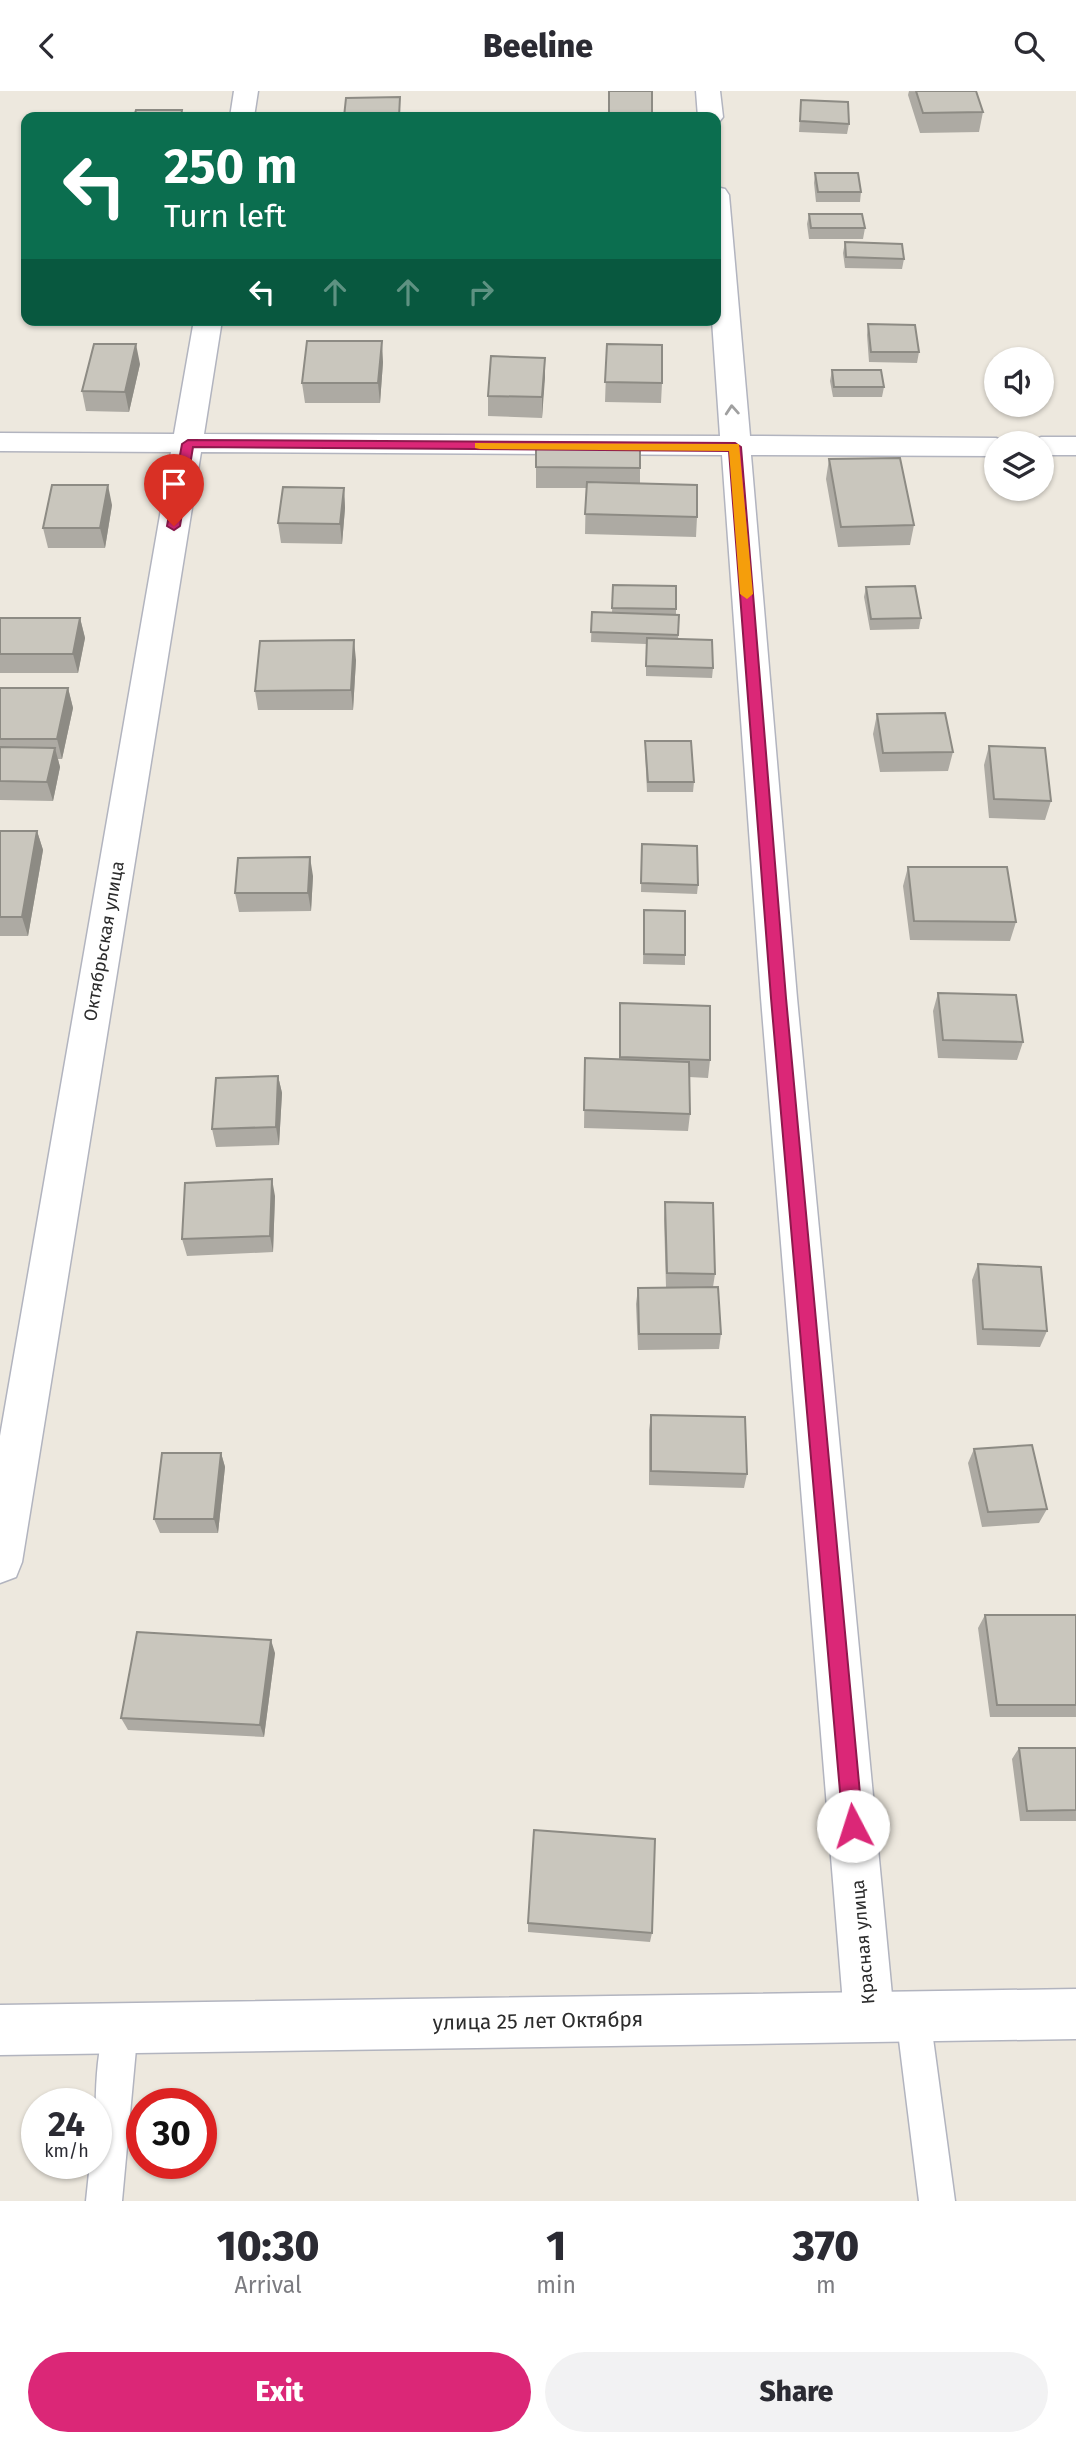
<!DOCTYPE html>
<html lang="en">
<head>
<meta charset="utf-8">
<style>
	:root { --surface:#fff; --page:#f2f2f3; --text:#2b2b33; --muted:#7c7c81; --accent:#db2777 }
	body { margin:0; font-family:"Fira Sans",sans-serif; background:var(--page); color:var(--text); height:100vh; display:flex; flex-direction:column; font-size:26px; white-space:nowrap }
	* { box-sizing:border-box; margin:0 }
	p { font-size:23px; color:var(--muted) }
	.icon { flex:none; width:38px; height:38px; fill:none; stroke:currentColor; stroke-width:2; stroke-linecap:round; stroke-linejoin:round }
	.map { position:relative; height:2110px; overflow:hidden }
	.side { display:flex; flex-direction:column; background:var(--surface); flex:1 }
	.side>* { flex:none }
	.banner { position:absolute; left:21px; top:21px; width:700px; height:214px; border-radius:14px; box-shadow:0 2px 5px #0004; background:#0b6e4f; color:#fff; overflow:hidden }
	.tools { position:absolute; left:984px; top:256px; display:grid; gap:14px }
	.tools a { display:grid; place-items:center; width:70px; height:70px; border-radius:50%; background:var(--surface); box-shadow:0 2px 5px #0004; font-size:35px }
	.speed { position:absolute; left:21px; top:1997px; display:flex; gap:14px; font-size:35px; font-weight:700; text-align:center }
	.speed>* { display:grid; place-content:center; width:91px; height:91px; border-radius:50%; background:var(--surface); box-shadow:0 2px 5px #0004; line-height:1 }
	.speed small { font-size:18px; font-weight:400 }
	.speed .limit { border:10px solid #d22; background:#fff; color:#111 }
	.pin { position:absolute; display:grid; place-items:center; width:60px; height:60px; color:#fff; margin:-72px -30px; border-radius:50% 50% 50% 0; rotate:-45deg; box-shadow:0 0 7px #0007 }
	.pin .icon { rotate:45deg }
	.me { position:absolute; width:77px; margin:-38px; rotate:355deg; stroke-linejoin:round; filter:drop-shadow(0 0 5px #0008) }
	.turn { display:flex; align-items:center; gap:24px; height:147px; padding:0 28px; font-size:32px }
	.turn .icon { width:91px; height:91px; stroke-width:2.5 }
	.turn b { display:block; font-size:49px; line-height:60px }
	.lanes { display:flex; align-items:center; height:66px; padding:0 28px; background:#0003; justify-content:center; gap:35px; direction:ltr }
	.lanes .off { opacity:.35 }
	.eta { display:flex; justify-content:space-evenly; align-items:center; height:119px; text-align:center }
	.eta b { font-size:42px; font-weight:800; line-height:49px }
	.action { display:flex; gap:14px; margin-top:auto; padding:14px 28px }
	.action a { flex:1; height:80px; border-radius:42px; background:var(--accent); color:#fff; font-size:28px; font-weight:800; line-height:80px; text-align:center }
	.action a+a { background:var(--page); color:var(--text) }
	header { display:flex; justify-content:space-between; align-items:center; height:91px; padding:0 28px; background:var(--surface); font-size:32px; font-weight:800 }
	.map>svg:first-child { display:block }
</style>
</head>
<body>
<header><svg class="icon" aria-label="back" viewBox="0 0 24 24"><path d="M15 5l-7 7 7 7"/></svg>Beeline<svg class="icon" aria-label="search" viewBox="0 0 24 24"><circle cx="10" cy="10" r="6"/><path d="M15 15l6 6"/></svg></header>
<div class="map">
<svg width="1076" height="2110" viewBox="0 0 1076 2110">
	<rect width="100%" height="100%" fill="#ede8de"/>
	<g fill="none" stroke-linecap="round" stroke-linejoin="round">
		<g stroke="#b2b4bf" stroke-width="3">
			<path id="service" d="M913 1908 925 1913 930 1925 955 2110H919L896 1925 901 1913Z
				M121 1919 133 1924 138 1936 122 2110H86L90 2072H96C96 2028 92 1965 109 1924Z"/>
		</g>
		<g stroke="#b2b4bf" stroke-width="3">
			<path id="minor" d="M234 0H258L254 26H230Z
				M696 0H720L723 26 719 31 716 32V26H698Z
				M716 96 725 98 729 104 750 345 996 347 1008 352H996V365L751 364 797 907 894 1925 887 1943 869 1950 851 1943 844 1925 761 907 722 364 201 361 22 1471 16 1486 0 1492V1345L171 361 0 360V342L174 343 194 229H222L204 343 720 345 712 229H716Z
				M1041 346H1076V364H1041V352H1028Z"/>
		</g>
		<g stroke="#b2b4bf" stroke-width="3">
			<path id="tertiary" d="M1076 1898V1948L0 1964V1914Z"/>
		</g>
		<use href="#service" fill="#fff" fill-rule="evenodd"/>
		<use href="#minor" fill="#fff" fill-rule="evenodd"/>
		<use href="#tertiary" fill="#fff" fill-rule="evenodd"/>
	</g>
	<path fill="#adaaa3" d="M909 0H976L983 21 979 41 920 42 908 4Z
		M801 9 849 33 847 43 799 41Z
		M815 82 861 101 860 111H816L814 92Z
		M809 123 865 137 863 148H809L807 133Z
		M845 151 904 168 902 178 845 177 843 162Z
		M868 233 919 261 917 272 869 271 867 244Z
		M607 253 662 292 661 312 605 311Z
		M545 267 542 327 488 325V305Z
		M383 271 380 312H305L302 292Z
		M140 273 129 321 86 320 82 300Z
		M832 279 884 296 882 306H833L830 290Z
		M536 351 640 377V393L697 426 696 446 585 443 586 397H536Z
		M829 368 914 434 910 454 838 456 826 388Z
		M344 397 345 417 342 453 281 452 278 432Z
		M112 414 105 457H48L43 437Z
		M613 494 676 495V524H679L678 548 713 577 712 587 646 585V553L591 551 592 521 612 522Z
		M866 496 921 527 919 538 870 539 864 506Z
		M0 527H80L85 547 78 582H0Z
		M356 569 353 619H258L255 600Z
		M0 597H68L73 617 62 668H58L60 676 53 710 0 709Z
		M877 623 953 661 948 680 880 681 873 643Z
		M645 650 694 691 693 701H647L645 660Z
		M989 655 1051 710 1045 729 989 727 984 674Z
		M0 740H37L43 759 28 845H0Z
		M642 753 698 794 697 803 641 801Z
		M908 776 1016 831 1010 850 910 849 903 795Z
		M313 785 311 820 239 821 235 802Z
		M644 819 685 864V874L643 873Z
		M938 902 1023 951 1017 969 938 967 933 920Z
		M620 912 710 969 708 987 689 986 690 1023 688 1040 584 1037 585 967 619 968Z
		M278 985 282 1002 279 1054 216 1056 212 1038Z
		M275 1105 273 1161 187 1165 182 1148Z
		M665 1111 715 1183 713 1196 721 1243 719 1258 638 1259 636 1213 638 1197 666 1196 664 1128Z
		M978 1173 1047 1240 1040 1256 977 1254 972 1189Z
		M651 1324 747 1383 744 1397 649 1394V1339Z
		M974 1358 1047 1418 1039 1432 982 1436 968 1372Z
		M221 1362 225 1376 218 1442H160L154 1428Z
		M985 1524H1076V1626H990L978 1537Z
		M275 1562 264 1646 128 1639 121 1627Z
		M1019 1657H1076V1730H1020L1012 1668Z
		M528 1832 652 1842 650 1851 528 1841Z"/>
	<path fill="#8d8b84" d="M382 250 383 271 380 312 378 292Z
		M136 253 140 273 129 321 125 301Z
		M545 267V287L542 327V306Z
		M108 394 112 414 105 457 100 437Z
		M344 397 345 417 342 453 340 433Z
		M80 527 85 547 78 582 73 563Z
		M354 549 356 569 353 619 351 599Z
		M68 597 73 617 62 668 57 648Z
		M55 657 60 676 53 710 47 691Z
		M37 740 43 759 28 845 22 826Z
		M310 766 313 785 311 820 308 802Z
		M278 985 282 1002 279 1054 276 1036Z
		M272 1088 275 1105 273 1161 270 1145Z
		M221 1362 225 1376 218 1442 214 1428Z
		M271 1549 275 1562 264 1646 260 1634Z"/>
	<path fill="#c9c6bd" stroke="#8d8b84" stroke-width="2" d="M609 0H652V26H609Z
		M916 0H976L983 21 923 22Z
		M400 6 399 26H344L346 7Z
		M801 9 848 11 849 33 800 30Z
		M136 19H182L181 26H134Z
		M815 82H858L861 101H818Z
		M809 123H862L865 137H811Z
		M845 151 902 153 904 168 846 166Z
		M868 233 915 234 919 261H871Z
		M307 250H382L378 292H302Z
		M94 253H136L125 301 82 300Z
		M607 253 662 254V292L605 291Z
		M491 265 545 267 542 306 488 305Z
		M832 279H881L884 296H834Z
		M536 351 640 352V377L536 376Z
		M900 367 914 434 841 436 829 368Z
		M587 391 697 394V426L585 423Z
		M52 394H108L100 437H43Z
		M283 396 344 397 340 433 278 432Z
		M613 494 676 495V518L612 517Z
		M915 495 921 527 871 528 866 496Z
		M592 521 679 524 678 544 591 541Z
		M0 527H80L73 563H0Z
		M647 547 712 549 713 577 646 575Z
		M354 549 351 599 255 600 260 550Z
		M0 597H68L57 648H0Z
		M945 622 953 661 883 662 877 623Z
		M645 650H691L694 691H648Z
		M989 655 1045 657 1051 710 994 708Z
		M0 656 55 657 47 691 0 690Z
		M0 740H37L22 826H0Z
		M642 753 697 755 698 794 641 792Z
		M310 766 308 802H235L238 767Z
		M908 776H1007L1016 831 914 830Z
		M644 819 685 820V864L644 863Z
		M938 902 1016 904 1023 951 943 949Z
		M620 912 710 915V969L620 966Z
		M585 967 689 971 690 1023 584 1019Z
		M278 985 276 1036 212 1038 216 987Z
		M272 1088 270 1145 182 1148 185 1092Z
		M665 1111 713 1112 715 1183 667 1182Z
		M978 1173 1041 1176 1047 1240 983 1238Z
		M718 1196 721 1243H639L638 1197Z
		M651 1324 745 1326 747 1383 651 1380Z
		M1032 1354 1047 1418 988 1421 974 1358Z
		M162 1362H221L214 1428H154Z
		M985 1524H1076V1614H997Z
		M137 1541 271 1549 260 1634 121 1627Z
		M1019 1657H1076V1719L1027 1720Z
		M534 1739 655 1748 652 1842 528 1832Z"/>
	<defs><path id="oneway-chevron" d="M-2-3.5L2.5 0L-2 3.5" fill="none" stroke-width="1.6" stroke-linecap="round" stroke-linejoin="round" transform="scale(1.75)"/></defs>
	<use stroke="#a0a0a0" href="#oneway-chevron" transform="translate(732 319) rotate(-94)"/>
	<path fill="#db2777" stroke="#8e194d" stroke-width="2" d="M188 349 735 352 741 356 786 907 863 1735 860 1742 853 1745 846 1742 843 1735 771 907 729 360 193 356 180 435 174 439 167 435 182 353Z"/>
	<path fill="#f59e0b" d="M475 352 739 353 753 503 747 508 740 503 729 360 480 358 475 357Z"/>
	<g text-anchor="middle" stroke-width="5" stroke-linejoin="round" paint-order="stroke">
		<g font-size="18" fill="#2c2c2c" stroke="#fff">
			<text transform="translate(104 850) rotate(-80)" y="6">Октябрьская улица</text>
			<text transform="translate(863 1851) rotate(-95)" y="6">Красная улица</text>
		</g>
		<g font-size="21" fill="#2c2c2c" stroke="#fff">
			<text transform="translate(538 1930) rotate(-1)" y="7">улица 25 лет Октября</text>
		</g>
	</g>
</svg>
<div class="tools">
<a><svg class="icon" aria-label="sound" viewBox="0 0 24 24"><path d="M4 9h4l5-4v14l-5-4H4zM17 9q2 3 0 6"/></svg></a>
<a><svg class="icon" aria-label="layers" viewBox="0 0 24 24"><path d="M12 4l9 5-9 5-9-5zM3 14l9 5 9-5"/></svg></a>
</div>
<div class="speed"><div>24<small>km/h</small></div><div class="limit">30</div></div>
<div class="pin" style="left:174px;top:435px;background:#d93025"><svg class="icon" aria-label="arrive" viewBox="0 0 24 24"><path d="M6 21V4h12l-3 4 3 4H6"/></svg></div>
<svg class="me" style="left:853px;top:1735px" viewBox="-20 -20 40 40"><circle r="19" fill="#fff"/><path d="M0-13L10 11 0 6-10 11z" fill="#db2777"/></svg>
<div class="banner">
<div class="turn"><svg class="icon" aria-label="left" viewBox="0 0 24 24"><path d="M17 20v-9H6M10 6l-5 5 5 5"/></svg><div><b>250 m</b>Turn left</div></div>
<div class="lanes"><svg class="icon" aria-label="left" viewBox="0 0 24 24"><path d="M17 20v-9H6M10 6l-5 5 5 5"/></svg><svg class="icon off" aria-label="ahead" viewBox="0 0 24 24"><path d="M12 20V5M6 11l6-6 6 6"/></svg><svg class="icon off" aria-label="ahead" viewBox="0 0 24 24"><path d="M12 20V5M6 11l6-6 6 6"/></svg><svg class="icon off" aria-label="right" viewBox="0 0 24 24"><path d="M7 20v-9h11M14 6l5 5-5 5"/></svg></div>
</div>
</div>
<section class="side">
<div class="eta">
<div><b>10:30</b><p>Arrival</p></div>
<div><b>1</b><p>min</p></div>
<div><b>370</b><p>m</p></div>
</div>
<div class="action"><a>Exit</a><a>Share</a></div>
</section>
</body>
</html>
